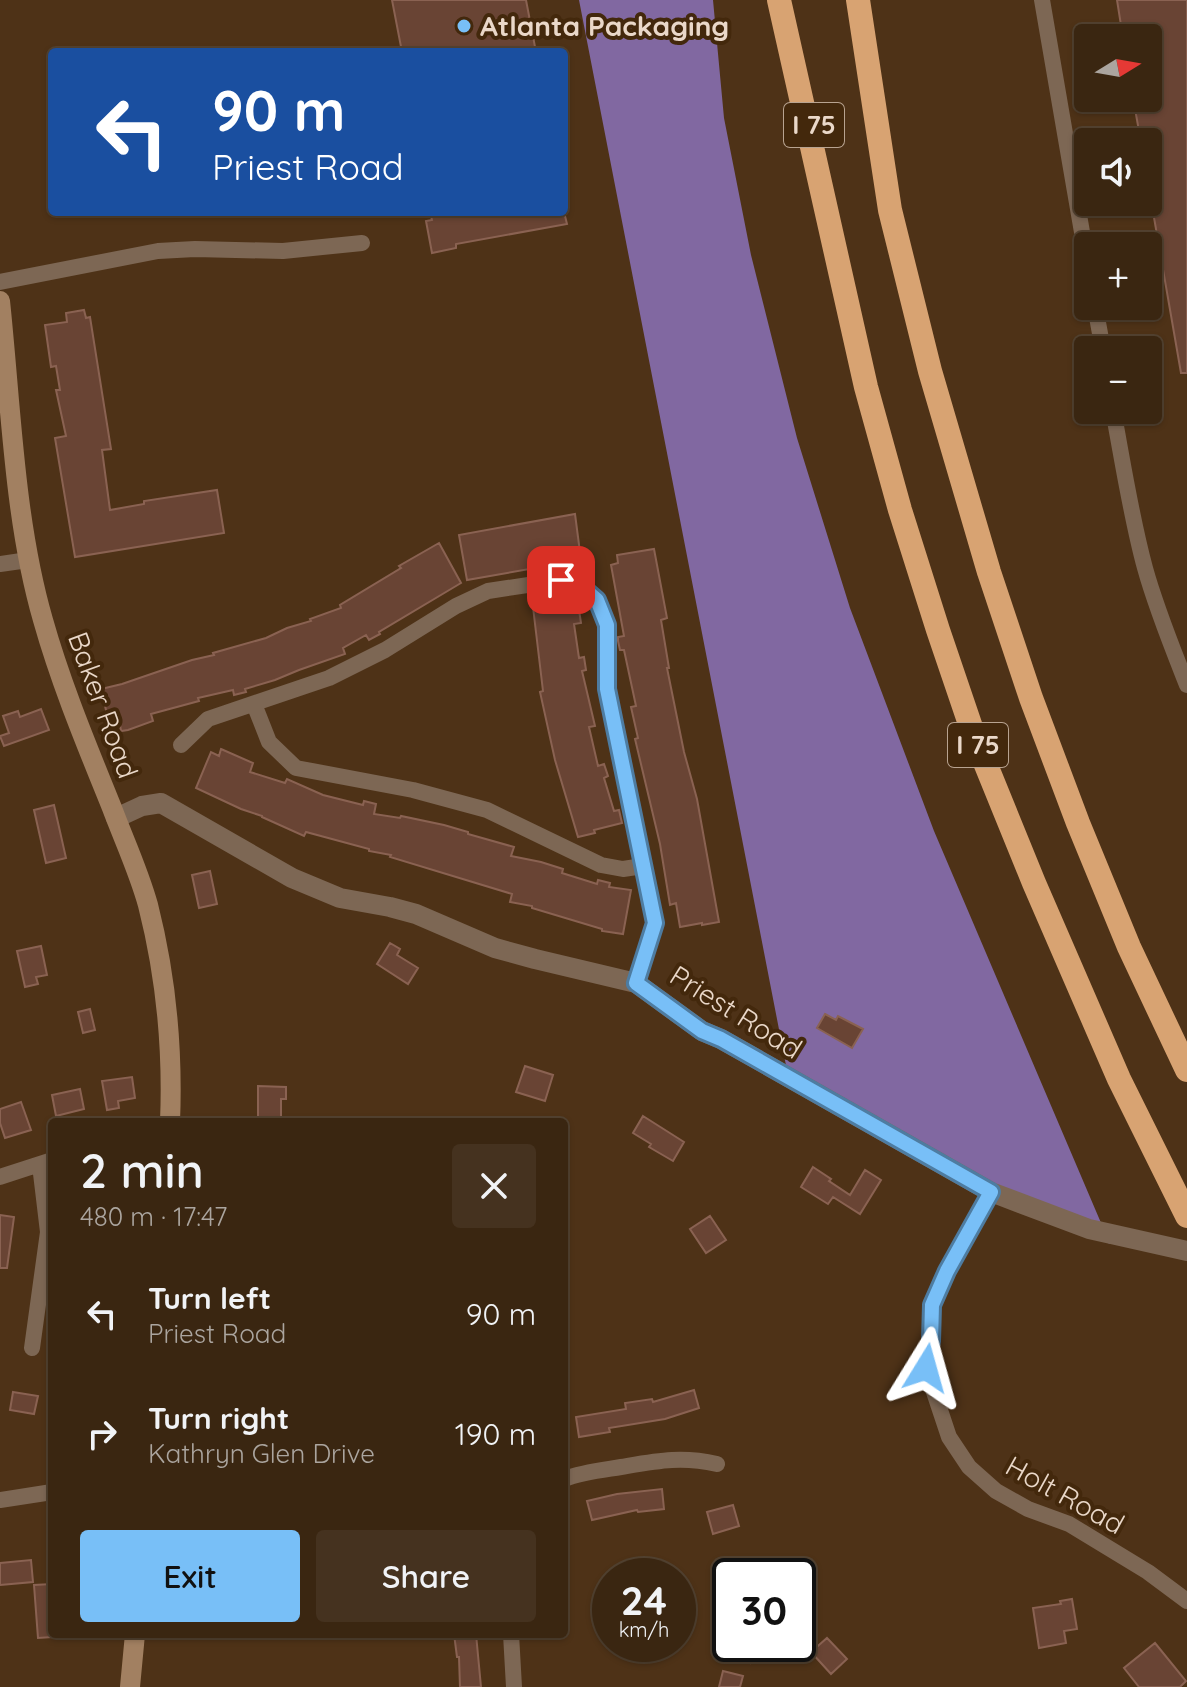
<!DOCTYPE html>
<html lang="en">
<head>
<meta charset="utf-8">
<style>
	:root { --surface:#3a2611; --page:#45321f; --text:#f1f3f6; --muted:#aba59f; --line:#544331; --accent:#78bff7 }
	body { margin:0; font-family:Quicksand,sans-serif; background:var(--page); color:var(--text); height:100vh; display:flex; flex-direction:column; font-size:30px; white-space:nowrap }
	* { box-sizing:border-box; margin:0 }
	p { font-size:26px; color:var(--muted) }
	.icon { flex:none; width:44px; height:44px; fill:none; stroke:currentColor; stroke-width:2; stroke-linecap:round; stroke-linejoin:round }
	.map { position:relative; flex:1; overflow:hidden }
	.sheet { position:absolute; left:48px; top:1118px; width:520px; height:520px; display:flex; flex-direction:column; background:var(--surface); border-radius:8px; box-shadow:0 2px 6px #0004,0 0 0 2px var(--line) }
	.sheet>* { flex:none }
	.hud { position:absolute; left:48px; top:48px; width:520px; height:168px; border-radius:8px; box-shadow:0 2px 6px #0004,0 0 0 2px var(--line); background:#1a4fa0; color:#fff; overflow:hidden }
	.needle { width:52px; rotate:79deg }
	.fabs { position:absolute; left:1074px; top:24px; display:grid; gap:16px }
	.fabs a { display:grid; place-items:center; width:88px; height:88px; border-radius:8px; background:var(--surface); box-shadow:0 2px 6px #0004,0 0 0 2px var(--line); font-size:40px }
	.speed { position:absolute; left:592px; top:1558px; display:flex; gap:16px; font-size:40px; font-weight:700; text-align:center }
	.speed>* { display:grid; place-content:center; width:104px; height:104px; border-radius:50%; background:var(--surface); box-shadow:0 2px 6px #0004,0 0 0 2px var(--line); line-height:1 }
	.speed small { font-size:20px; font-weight:400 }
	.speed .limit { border:4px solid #111; border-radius:12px; background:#fff; color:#111 }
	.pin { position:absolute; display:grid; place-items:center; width:68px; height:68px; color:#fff; margin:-34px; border-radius:16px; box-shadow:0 4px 12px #0006 }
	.me { position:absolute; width:88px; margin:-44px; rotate:8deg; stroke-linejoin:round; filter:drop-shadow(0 0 6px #0008) }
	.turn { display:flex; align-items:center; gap:28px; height:168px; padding:0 32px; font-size:36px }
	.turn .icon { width:104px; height:104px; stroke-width:2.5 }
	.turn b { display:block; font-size:56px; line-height:68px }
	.round { display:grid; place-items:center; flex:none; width:84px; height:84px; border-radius:8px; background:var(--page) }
	.head { display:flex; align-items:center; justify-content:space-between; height:136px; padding:0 32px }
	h1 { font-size:48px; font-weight:600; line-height:60px }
	.action { display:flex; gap:16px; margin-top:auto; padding:16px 32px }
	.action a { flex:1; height:92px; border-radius:8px; background:var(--accent); color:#111; font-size:32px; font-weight:600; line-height:92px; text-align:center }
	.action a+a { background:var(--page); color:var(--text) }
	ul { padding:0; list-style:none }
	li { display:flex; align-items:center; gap:24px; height:120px; padding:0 32px }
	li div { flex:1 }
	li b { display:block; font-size:30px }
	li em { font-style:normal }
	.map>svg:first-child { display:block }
</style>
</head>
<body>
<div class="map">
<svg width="1187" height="1687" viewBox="0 0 1187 1687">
	<rect width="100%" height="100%" fill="#4e3217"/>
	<path fill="#8168a1" d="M579 0H713L724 118 751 255 797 438 850 608 934 831 1110 1244 790 1086Z"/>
	<path fill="#694434" stroke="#8a6252" stroke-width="2" d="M392 0H526L536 52H402Z
		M1117 0H1187V373H1181L1148 183V142H1141L1133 98H1148V38H1123Z
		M430 212H564L567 224 456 244V248L432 253 426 221 432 220Z
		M84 310 86 318 90 317 111 449 102 450 110 510 144 504V501L217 490 224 533 75 557 55 438 66 436 56 390H60L56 366 51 367 45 325 67 322 66 313Z
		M575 514 581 560 467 580 459 535Z
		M439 543 461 583 379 632 380 634 369 640 366 635 343 648 345 654 299 670 275 680 245 689 246 692 234 695 233 690 198 698 199 701 151 714 153 721 128 730 121 731 120 725 110 727 101 689 122 684 192 660 214 655 213 653 266 638 287 628 311 621 310 619 341 608 340 605 401 568 399 566Z
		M654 549 667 618 661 620 669 668H667L684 752 697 799 719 922 702 925V923L680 927 676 903 670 905 660 844 635 739 638 738 631 707 636 706 624 650H620L618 641V637L624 636 611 565 618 563 617 555Z
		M571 603 572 611 579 610 581 623 574 624 579 658 584 657 586 670 582 671 595 726 589 727 598 766 604 764 608 776 604 778 614 811 619 810 622 823 594 830 595 833 578 837 555 760 540 692 543 691 533 607Z
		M41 709 49 730 4 746 0 736 9 733 3 716 18 711 20 717Z
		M221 749 253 763 250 772 285 783 287 779 323 795 363 805 364 801 376 804 374 814 400 818 401 816 444 825 468 832V834L514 847 511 856 541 862 563 869 562 873 597 884 598 880 610 883 609 887 631 890 623 934 602 931V929L532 908V906L510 902 512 894 390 857 391 855 369 851V849L306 832 304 836 262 817V816L241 809 196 788 211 752 219 756Z
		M54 805 66 858 46 863 34 810Z
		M210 871 217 904 199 908 192 875Z
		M390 943 400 949 397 955 418 968 408 984 377 964Z
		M41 946 47 975 36 977 38 984 25 987 17 951Z
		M90 1009 95 1030 83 1033 78 1012Z
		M825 1014 836 1020 838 1016 863 1029 852 1048 817 1028Z
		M525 1066 553 1075 545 1101 516 1092Z
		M132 1077 135 1098 118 1101 119 1108 107 1110 102 1081Z
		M258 1086 286 1087V1099H281V1122H258Z
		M80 1089 84 1109 56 1116 52 1095Z
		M21 1102 31 1130 5 1138 0 1123V1109Z
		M643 1116 684 1142 673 1161 649 1147 651 1144 633 1133Z
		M813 1167 831 1179 829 1181 850 1195 865 1170 881 1180 860 1214 833 1197 828 1204 801 1187Z
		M0 1215 14 1217 7 1268H0Z
		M710 1216 726 1240 706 1253 690 1229Z
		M694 1390 699 1408 665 1419 609 1428 610 1432 579 1437 576 1417 626 1409 625 1403 652 1399 653 1402Z
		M13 1392 38 1396 34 1414 10 1410Z
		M662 1489 664 1509 638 1512 637 1510 592 1520 587 1501 617 1494Z
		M733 1505 739 1526 713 1534 707 1512Z
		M31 1560 33 1582 0 1585V1563Z
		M52 1584V1637L38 1638 34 1585Z
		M1072 1599 1077 1629 1064 1631 1066 1643 1039 1648 1033 1608 1061 1604 1060 1601Z
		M454 1634H476L481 1687H460L459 1657H457Z
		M827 1638 847 1659 831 1674 811 1652Z
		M1155 1643 1186 1681 1180 1687H1139L1124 1668Z
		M745 1644H774L777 1655 751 1663Z
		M723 1671 743 1676 740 1687H719Z"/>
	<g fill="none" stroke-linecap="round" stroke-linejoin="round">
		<path stroke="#7d6754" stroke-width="16" d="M1042 0 1088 267
			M0 282 158 251 195 249 283 251 362 243
			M1095 306 1103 350
			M1113 410C1123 463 1131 517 1145 568 1156 608 1172 647 1187 685
			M0 564 28 560
			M254 704 269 742 296 768 413 790 487 810 601 865 623 869 643 866
			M181 745 208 719 329 678 385 650 456 606 488 591 561 580 581 586 597 600 607 625V689L655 923 636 983
			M0 1177 52 1160
			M991 1192 947 1271 932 1305 931 1341 926 1368 949 1437 969 1467 996 1491 1028 1509 1069 1524 1148 1572 1187 1601
			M32 1348 48 1232 40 1165
			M564 1479C582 1472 602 1470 621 1467 657 1461 681 1456 717 1464
			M0 1500 52 1492
			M511 1634 514 1687"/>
		<path stroke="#7d6754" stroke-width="20" d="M116 818 142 806 161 803 292 878 340 898 390 907 416 914 495 948 535 959 636 983 702 1031 721 1039 991 1192 1089 1229 1187 1251"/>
		<path stroke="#a28061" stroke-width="20" d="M0 301C11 405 14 520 43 620 61 684 87 746 112 808 124 840 139 872 148 905 166 976 173 1049 170 1122
			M130 1687 135 1634"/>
		<path stroke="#d8a372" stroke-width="24" d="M779 0 866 387 900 510 938 630 973 733 1034 883 1119 1079 1187 1216
			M858 0 890 210 930 371 989 572 1031 698 1078 823 1129 947 1187 1070"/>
	</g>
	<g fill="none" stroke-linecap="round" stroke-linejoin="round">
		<g stroke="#4e7ca1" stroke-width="20">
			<path id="route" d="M561 580 581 586 597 600 607 625V689L655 923 636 983 702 1031 721 1039 991 1192 947 1271 932 1305 931 1341 926 1368"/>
		</g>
		<use href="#route" stroke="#78bff7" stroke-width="14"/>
	</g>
	<circle fill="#78bff7" stroke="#43280c" stroke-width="3" cx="464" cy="26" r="8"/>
	<g text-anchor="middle" stroke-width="8" stroke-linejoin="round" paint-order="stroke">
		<g fill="#43280c" stroke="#b8a390" stroke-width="2">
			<rect x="784" y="103" width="60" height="44" rx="6"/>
			<rect x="948" y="723" width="60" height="44" rx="6"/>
		</g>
		<g font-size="26" font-weight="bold" fill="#ead8c9">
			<text x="814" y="134">I 75</text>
			<text x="978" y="754">I 75</text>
		</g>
		<g font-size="28" font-weight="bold" fill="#ead8c9" stroke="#43280c" text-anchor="start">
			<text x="480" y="36">Atlanta Packaging</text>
		</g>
		<g font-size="28" fill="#ead8c9" stroke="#43280c">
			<text transform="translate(103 705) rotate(70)" y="10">Baker Road</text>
			<text transform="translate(736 1012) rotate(32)" y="10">Priest Road</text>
			<text transform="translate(1065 1495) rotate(29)" y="10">Holt Road</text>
		</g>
	</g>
</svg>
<div class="fabs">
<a><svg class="needle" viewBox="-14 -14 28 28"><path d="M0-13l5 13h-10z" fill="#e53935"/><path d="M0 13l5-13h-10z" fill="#aba59f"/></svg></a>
<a><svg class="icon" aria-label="sound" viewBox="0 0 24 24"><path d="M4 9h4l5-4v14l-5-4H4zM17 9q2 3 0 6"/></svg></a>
<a>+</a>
<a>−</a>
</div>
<div class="speed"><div>24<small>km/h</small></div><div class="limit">30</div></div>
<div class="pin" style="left:561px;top:580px;background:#d93025"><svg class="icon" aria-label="arrive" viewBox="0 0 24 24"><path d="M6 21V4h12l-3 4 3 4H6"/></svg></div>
<svg class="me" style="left:926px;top:1368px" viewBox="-20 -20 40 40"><path d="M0-17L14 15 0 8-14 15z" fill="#78bff7" stroke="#fff" stroke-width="4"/></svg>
<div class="hud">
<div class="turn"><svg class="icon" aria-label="left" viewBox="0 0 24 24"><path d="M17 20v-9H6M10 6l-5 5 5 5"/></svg><div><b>90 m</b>Priest Road</div></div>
</div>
<section class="sheet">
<div class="head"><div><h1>2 min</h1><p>480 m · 17:47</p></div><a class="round"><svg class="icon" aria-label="close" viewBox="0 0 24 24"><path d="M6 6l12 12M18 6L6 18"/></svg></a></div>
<ul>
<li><svg class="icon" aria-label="left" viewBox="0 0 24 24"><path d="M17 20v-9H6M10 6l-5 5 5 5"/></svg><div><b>Turn left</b><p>Priest Road</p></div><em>90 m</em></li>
<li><svg class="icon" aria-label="right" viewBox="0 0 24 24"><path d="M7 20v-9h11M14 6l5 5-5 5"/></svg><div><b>Turn right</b><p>Kathryn Glen Drive</p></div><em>190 m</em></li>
</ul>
<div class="action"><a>Exit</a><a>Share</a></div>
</section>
</div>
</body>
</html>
